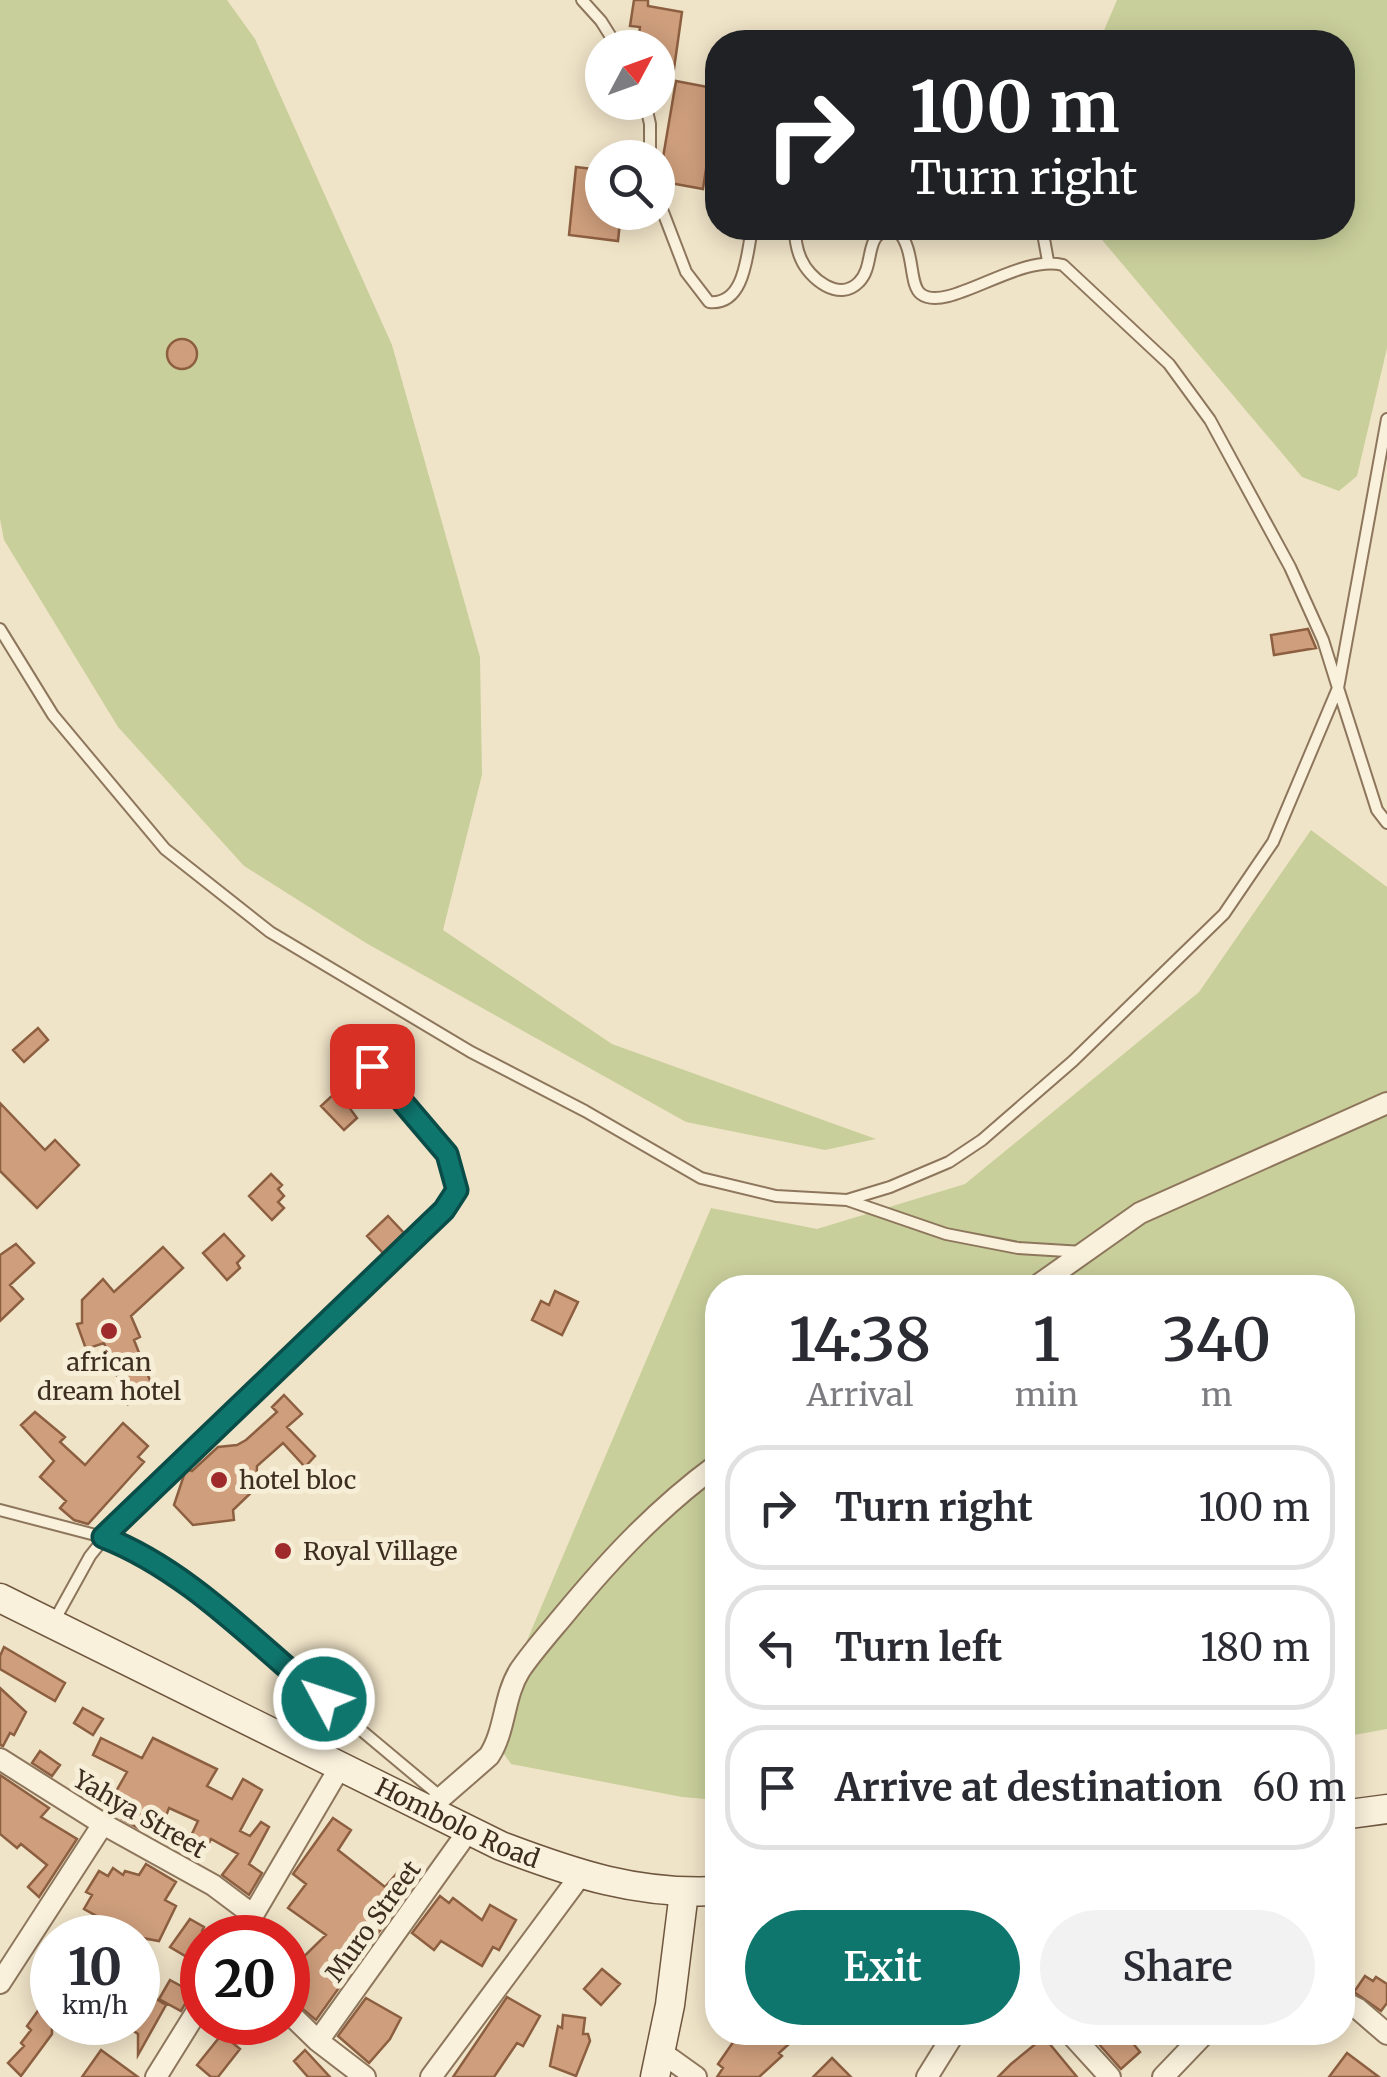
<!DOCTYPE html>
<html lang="en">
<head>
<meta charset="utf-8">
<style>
	:root { --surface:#fff; --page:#f2f2f3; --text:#2b2b33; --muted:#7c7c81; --line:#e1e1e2; --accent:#0f766e }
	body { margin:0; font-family:Merriweather,serif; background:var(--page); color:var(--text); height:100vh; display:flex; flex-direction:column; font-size:38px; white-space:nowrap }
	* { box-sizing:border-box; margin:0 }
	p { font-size:32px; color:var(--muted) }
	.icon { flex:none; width:55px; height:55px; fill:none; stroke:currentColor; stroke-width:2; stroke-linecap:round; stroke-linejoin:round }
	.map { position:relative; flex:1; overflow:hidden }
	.drawer { position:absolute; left:705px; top:1275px; width:650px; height:770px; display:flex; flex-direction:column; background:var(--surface); border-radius:40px; box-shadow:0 5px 25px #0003 }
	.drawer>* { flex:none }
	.banner { position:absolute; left:705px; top:30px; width:650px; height:210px; border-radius:40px; box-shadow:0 5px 25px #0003; background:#202124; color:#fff; overflow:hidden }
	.needle { width:65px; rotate:49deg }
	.tools { position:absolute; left:585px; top:30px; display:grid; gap:20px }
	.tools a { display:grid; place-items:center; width:90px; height:90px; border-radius:50%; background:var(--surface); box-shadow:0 5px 25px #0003; font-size:50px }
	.speed { position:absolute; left:30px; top:1915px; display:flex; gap:20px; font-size:50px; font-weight:700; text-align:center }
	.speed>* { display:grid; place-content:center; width:130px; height:130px; border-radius:50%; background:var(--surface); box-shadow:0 5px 25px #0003; line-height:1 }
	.speed small { font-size:25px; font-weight:400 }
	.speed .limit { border:15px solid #d22; background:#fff; color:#111 }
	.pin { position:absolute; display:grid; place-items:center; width:85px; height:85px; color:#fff; margin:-42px; border-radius:20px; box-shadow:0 5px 15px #0006 }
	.me { position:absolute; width:110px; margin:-55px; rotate:310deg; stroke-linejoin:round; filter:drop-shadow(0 0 8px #0008) }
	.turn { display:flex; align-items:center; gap:35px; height:210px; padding:0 40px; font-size:45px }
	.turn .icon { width:130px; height:130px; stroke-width:2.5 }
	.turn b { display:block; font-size:70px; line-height:85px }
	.eta { display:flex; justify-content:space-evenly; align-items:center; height:170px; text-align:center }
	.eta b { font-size:60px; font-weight:600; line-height:70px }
	.action { display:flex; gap:20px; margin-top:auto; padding:20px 40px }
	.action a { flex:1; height:115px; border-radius:60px; background:var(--accent); color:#fff; font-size:40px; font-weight:600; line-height:115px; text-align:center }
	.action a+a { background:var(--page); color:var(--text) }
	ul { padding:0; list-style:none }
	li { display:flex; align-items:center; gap:30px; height:125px; margin:0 20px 15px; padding:0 20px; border:5px solid var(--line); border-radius:40px }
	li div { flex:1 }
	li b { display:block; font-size:38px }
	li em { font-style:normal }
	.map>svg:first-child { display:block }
</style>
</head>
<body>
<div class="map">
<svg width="1387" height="2077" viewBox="0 0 1387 2077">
	<rect width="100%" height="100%" fill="#f0e4c8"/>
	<path fill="#c9cf9b" d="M0 0H227L255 39 392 345 480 657 482 775 443 930 612 1044 876 1139 825 1150 686 1122 366 943 244 866 118 727 4 540 0 519Z
		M1117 0H1387V348L1357 476 1339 491 1302 477 1092 228H1342V42H1099Z
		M1311 830 1387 887V1729L1343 1737 1342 1288H718L717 1800 682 1797 511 1764 488 1732 711 1208 817 1229 965 1184 1199 992Z"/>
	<path fill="#cf9f7d" stroke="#8d5f41" stroke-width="2.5" d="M634 0H648V6L682 12 673 76 658 73V48H637L640 27 630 26Z
		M676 81 718 89 703 189 659 181Z
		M576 167 602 170V212H621L618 241 569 235Z
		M167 354a15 15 0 1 1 30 0a15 15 0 1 1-30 0Z
		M1308 629 1316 648 1274 655 1271 635Z
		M38 1028 48 1040 24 1062 13 1050Z
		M337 1091 357 1118 344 1130 321 1106Z
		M0 1103 45 1150 55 1140 79 1165 37 1208 0 1171Z
		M271 1174 282 1185 278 1189 284 1196 278 1202 284 1208 272 1220 249 1196Z
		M388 1216 404 1233 383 1253 367 1236Z
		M224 1234 244 1256 237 1263 240 1268 227 1280 203 1253Z
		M16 1244 34 1263 10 1285 23 1299 0 1321V1255Z
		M163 1247 183 1268 131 1316 140 1337 134 1340 155 1393 128 1404 104 1343 86 1349 77 1324 82 1323V1300L103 1279 114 1292Z
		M555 1291 578 1302 562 1335 532 1320 541 1301 549 1305Z
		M284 1395 302 1414 287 1427 315 1456 305 1467 283 1443 257 1466 256 1488 233 1510 234 1520 193 1525 174 1505 186 1469 192 1471 218 1447 237 1445 246 1440 277 1412 272 1407Z
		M35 1412 65 1437 60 1442 85 1465 123 1423 148 1446 138 1457 144 1462 88 1524 74 1520 60 1508 66 1501 40 1477 54 1461 21 1425Z
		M4 1647 65 1683 55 1701 0 1669V1656Z
		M0 1688 26 1712 14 1735 10 1733 3 1746 0 1745Z
		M83 1708 103 1719 93 1735 74 1723Z
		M101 1738 142 1758 153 1738 217 1769 207 1786 232 1799 243 1779 262 1790 240 1831 250 1836 261 1822 269 1827 249 1864 262 1873 249 1895 222 1875 238 1854 211 1839 207 1847 190 1838 198 1821 169 1808 162 1826 146 1819 140 1829 122 1819 126 1812 110 1802 127 1772 93 1755Z
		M40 1751 60 1765 52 1776 32 1763Z
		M0 1775 49 1808 41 1817 77 1839 39 1897 28 1887 47 1865 21 1844 17 1848 0 1834Z
		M333 1818 351 1830 338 1850 385 1887 398 1872 404 1877 407 1873 416 1880 316 2020 288 1997V1972L326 1935 288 1908 306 1884 293 1874Z
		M146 1864 176 1882 165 1900 176 1906 159 1941 142 1938 139 1943 138 1938H91L102 1919 84 1909 92 1895 86 1892 99 1871 108 1876 113 1868 123 1875 125 1871 139 1875Z
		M440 1896 449 1903 453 1898 482 1920 490 1905 516 1920 499 1950 493 1947 482 1966 441 1941 434 1950 412 1933Z
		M190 1919 204 1927 202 1931 207 1934 192 1960 170 1947Z
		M602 1969 620 1984 601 2005 584 1989Z
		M1365 1976 1373 1981 1376 1977 1387 1984V2003L1381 2011 1354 1992Z
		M170 1980 192 1992 181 2011 159 1999Z
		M138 1988 166 2005 138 2055V2034L120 2022H138Z
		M52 1991V2034L21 2076 8 2063 24 2046 21 2043 31 2030 27 2026Z
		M507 1997 540 2016 523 2046 517 2043 494 2077H453Z
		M366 1998 401 2018 390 2039 369 2063 338 2036Z
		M563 2015 585 2018 583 2034H588L590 2041 576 2076 550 2066 558 2026 562 2028Z
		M747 2032H802L779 2053 782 2056 759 2077H717L723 2068 718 2064 736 2038 739 2040Z
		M1109 2032H1124L1140 2052 1121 2069 1097 2042Z
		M222 2034 240 2049 218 2077H211L197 2065Z
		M1044 2037 1077 2077H998L1011 2064Z
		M101 2050 138 2077H82Z
		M305 2050 330 2077H308L294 2061Z
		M1347 2053 1379 2077H1329Z
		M832 2058 851 2077H813Z"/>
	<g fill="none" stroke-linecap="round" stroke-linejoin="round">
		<g stroke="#8d765c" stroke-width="14">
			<path id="lane" d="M582 0 601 21 618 48
				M645 102 650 124V158
				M658 199 686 272 709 302C745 306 747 254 752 228
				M1042 228 1048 261
				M1387 419 1338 688 1377 810 1387 823
				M0 629 53 715 165 849 270 932 471 1052 585 1111 701 1178 776 1196 847 1200 890 1187 949 1162 982 1140 1073 1061 1224 914 1273 842 1338 688 1323 640 1290 567 1210 420 1169 364 1063 265C1019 253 947 314 921 294 908 284 916 249 897 230 861 228 877 264 859 282 839 303 809 278 801 259 796 248 795 240 795 228
				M847 1200 946 1234 1018 1248 1083 1252
				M0 1510 103 1537 137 1551 178 1577 441 1797
				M53 1623 90 1556 126 1511 444 1209 457 1190 447 1155 372 1066"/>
		</g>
		<g stroke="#8d765c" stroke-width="24">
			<path id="street" d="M1034 1288 1140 1213 1387 1103
				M0 1759 103 1824 213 1885 253 1915
				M427 1810 489 1756C506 1730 503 1697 520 1670 533 1651 549 1633 564 1615 611 1558 658 1508 718 1464
				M245 1938 253 1915 340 1767
				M0 1983 103 1824
				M1342 2001 1358 2009 1387 2034
				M288 2012 318 2041 365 2077
				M1069 2032 1110 2077
				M318 2041 469 1830
				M661 2052 696 2077
				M156 2077 202 2003
				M431 2077 580 1876
				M927 2077 955 2032
				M1163 2077 1206 2032"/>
		</g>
		<g stroke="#6f573f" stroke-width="31">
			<g id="secondary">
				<path id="s1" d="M0 1598 501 1846C575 1874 637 1895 718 1891"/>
				<path d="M1342 1815 1387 1809"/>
				<path d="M655 2077 670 2005 684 1892"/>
			</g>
		</g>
		<use href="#lane" stroke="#faf1dc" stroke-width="10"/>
		<use href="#street" stroke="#faf1dc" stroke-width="20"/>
		<use href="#secondary" stroke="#faf1dc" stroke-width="28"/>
	</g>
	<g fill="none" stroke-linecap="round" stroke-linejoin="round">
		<g stroke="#0a4d48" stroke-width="25">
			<path id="route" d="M324 1699C254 1642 188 1570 103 1537L444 1210 457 1190 447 1154 372 1066"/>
		</g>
		<use href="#route" stroke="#0f766e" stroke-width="18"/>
	</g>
	<g fill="#9e2a2b" stroke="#f7eed8" stroke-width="4">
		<circle cx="109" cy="1331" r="10"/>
		<circle cx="219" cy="1480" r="10"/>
		<circle cx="283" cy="1551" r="10"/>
	</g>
	<g text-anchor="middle" stroke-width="10" stroke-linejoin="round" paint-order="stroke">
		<g font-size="25" fill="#3d2e20" stroke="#f7eed8" text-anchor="start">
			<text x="109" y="1371" text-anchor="middle">african<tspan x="109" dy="29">dream hotel</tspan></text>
			<text x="239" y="1489">hotel bloc</text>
			<text x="303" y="1560">Royal Village</text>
		</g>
		<g font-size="25" fill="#3d2e20" stroke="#f7eed8">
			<text transform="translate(140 1814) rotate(30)" y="9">Yahya Street</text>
			<text dy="9" stroke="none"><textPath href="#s1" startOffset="510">Hombolo Road</textPath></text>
			<text transform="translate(373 1921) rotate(-54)" y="9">Muro Street</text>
		</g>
	</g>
</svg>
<div class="tools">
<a><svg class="needle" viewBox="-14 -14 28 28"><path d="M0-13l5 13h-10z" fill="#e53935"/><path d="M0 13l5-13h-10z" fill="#7c7c81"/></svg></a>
<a><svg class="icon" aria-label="search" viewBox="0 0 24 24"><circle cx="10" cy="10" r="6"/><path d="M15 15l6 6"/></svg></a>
</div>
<div class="speed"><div>10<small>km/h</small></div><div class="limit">20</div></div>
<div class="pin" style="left:372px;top:1066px;background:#d93025"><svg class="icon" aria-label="arrive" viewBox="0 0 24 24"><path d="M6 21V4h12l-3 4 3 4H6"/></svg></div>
<svg class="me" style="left:324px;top:1699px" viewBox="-20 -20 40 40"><circle r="17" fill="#0f766e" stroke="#fff" stroke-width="3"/><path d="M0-11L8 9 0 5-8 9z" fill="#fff"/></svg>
<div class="banner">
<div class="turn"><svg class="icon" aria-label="right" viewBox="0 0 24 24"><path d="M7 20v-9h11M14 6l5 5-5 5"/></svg><div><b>100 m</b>Turn right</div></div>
</div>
<section class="drawer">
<div class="eta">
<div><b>14:38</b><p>Arrival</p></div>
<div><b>1</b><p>min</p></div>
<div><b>340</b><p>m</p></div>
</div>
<ul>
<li><svg class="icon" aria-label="right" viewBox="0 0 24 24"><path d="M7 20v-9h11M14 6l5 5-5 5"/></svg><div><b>Turn right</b></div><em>100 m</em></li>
<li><svg class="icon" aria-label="left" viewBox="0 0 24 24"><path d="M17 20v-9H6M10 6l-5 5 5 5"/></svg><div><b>Turn left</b></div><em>180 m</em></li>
<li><svg class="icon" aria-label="arrive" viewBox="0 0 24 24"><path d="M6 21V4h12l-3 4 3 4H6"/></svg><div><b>Arrive at destination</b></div><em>60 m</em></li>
</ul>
<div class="action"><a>Exit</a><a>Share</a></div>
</section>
</div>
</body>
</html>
